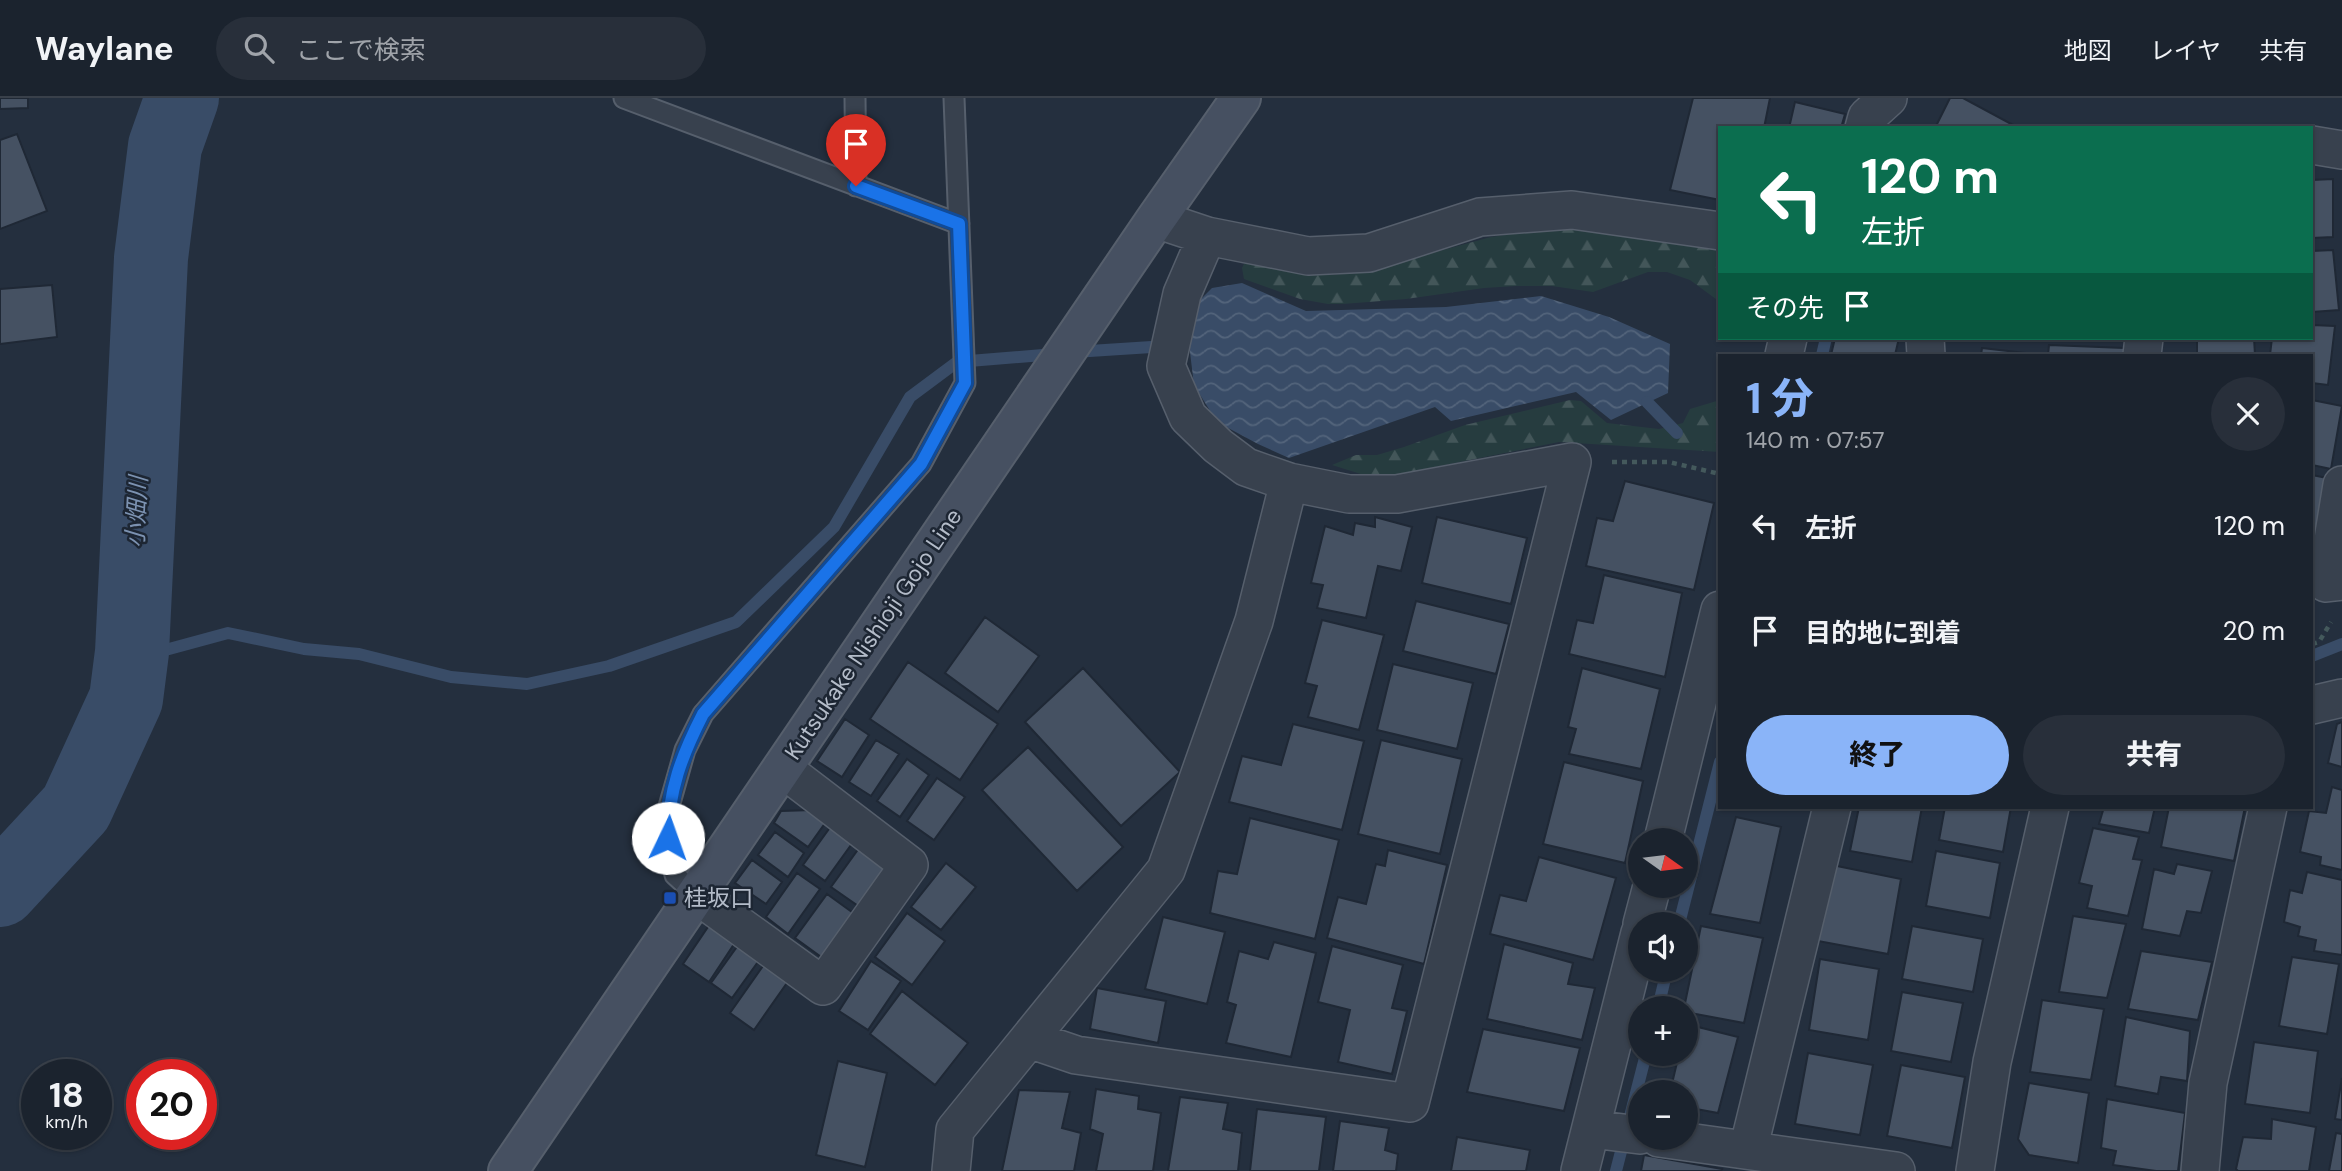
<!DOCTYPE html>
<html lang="ja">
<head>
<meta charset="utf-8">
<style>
	:root { --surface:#1b232e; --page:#282f3a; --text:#f1f3f6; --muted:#a0a4aa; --line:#39404a; --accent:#8ab4f8 }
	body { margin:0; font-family:"DM Sans","Noto Sans JP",sans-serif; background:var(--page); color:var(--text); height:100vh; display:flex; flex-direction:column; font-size:26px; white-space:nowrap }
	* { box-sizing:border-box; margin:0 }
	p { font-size:23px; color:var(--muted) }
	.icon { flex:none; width:38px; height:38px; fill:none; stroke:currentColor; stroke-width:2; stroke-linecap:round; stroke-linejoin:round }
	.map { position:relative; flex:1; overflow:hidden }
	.details { position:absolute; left:1718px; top:256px; width:595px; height:455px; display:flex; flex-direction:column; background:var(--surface); border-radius:0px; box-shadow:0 2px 5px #0004,0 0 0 2px var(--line) }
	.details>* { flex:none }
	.hud { position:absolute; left:1718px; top:28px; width:595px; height:214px; border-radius:0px; box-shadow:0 2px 5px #0004,0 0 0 2px var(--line); background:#0b6e4f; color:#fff; overflow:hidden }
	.needle { width:46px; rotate:104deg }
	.fabs { position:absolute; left:1628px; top:730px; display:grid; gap:14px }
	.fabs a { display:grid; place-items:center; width:70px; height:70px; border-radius:50%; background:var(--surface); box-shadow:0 2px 5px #0004,0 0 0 2px var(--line); font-size:35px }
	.speed { position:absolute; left:21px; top:961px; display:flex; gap:14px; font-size:35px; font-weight:700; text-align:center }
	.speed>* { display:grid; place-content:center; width:91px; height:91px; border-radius:50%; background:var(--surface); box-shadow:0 2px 5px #0004,0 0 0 2px var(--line); line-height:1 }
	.speed small { font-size:18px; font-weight:400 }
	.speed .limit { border:10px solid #d22; background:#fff; color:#111 }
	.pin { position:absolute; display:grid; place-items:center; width:60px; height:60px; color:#fff; margin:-72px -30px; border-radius:50% 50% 50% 0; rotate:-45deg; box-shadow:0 0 7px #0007 }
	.pin .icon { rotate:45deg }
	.me { position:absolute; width:77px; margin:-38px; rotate:3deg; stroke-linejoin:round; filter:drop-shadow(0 0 5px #0008) }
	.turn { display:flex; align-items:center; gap:24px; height:147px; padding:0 28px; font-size:32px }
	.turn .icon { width:91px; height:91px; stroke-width:2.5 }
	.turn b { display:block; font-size:49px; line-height:60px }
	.then { display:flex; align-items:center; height:66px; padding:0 28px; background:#0003; gap:14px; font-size:26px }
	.round { display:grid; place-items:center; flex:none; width:74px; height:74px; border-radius:37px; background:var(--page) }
	.headline { display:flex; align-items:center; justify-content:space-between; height:119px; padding:0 28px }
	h1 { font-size:42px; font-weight:800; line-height:52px; color:var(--accent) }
	.action { display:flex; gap:14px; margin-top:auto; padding:14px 28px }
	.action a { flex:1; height:80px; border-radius:42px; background:var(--accent); color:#111; font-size:28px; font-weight:800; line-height:80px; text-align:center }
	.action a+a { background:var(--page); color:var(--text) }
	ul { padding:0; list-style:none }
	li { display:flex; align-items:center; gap:21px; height:105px; padding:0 28px }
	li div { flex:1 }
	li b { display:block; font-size:26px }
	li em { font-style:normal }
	header { display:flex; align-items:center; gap:42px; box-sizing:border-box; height:98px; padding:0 35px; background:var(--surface); border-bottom:2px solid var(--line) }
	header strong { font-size:33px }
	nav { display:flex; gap:38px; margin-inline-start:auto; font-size:24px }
	.search { width:490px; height:63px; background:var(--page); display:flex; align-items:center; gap:18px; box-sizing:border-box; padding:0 24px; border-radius:38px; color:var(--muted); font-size:26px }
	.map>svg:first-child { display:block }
</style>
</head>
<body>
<header>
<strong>Waylane</strong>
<div class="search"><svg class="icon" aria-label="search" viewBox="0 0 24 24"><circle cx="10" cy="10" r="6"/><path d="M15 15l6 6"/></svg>ここで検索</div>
<nav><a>地図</a><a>レイヤ</a><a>共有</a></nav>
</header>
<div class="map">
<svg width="2342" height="1073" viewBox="0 0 2342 1073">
	<defs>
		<pattern id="forest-firs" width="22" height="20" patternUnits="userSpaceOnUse" patternTransform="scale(1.75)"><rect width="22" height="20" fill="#263c3f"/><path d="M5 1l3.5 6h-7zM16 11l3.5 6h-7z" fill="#435659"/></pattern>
		<pattern id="water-waves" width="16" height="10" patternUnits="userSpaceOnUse" patternTransform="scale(1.75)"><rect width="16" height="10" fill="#394c67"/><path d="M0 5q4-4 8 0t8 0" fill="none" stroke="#53647b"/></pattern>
	</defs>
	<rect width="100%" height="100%" fill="#242f3e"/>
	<path fill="url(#forest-firs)" d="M1593 130 1720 148V204L1690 182 1667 174H1648L1593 194 1552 188H1516L1484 190 1406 201 1343 206H1328L1300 201 1244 181 1242 170 1244 166 1262 165 1305 175 1329 177 1358 175 1491 139 1547 131Z
		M1570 302 1581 303 1607 325 1659 331 1683 325 1690 311 1720 302V354L1559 344 1390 378 1364 377 1332 367 1356 357H1377L1404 349 1465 327Z"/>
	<path fill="url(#water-waves)" d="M1242 185 1306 213 1446 209 1541 198 1609 219 1670 246 1668 295 1611 322 1576 294 1451 323 1435 309 1289 360 1258 346 1217 324 1194 287 1189 246 1191 211 1212 190Z"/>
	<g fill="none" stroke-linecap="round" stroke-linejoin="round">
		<path stroke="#394c67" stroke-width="12" d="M1074 254 1167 248
			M1822 257 1826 240
			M1647 304 1677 335
			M132 554 169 551 228 535 304 551 359 556 451 579 527 586 609 568 736 524 834 429 910 299 957 264 1055 256
			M2312 558 2342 546
			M1679 826 1720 664
			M1658 910 1667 872
			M1616 1073 1646 956"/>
		<path stroke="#394c67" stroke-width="74" d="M0 792 76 710 126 601 132 554 151 160 165 48 182 0"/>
	</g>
	<path fill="#455162" stroke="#1f2835" stroke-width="2" d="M0 0H28V10L0 11Z
		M1693 0H1770L1764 30H1720V102L1670 92Z
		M1950 0H1963L2015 28 2014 30H1935Z
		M1795 4 1845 16 1841 30H1789Z
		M17 36 47 113 0 131V42Z
		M2333 81V139L2312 140V82Z
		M2333 152 2339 212 2312 214V153Z
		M52 187 57 239 0 246V191Z
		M2312 227 2335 228 2328 287 2312 285V257H2270L2272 240H2312Z
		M1835 240H1899L1895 257H1831Z
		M2197 240H2254L2255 257H2197Z
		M2049 247 2124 250V257H2048Z
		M1982 250 2034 256 1981 257Z
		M2312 302 2342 308 2331 371 2312 367Z
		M2312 377 2327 380 2314 445H2312Z
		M1625 383 1714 405 1694 492 1586 468 1597 420 1613 423Z
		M1375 419 1412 429 1401 473 1378 468 1366 520 1317 510 1323 487 1311 485 1325 428 1353 437 1355 425 1375 429Z
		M1437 419 1527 440 1511 506 1422 485Z
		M1604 477 1682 495 1665 579 1569 556 1577 522 1593 525Z
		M1416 503 1509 526 1496 576 1403 553Z
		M985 519 1039 558 998 614 945 575Z
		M1322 522 1384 537 1359 632 1308 619 1317 588 1305 585Z
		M908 564 998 626 960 682 870 621Z
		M1393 566 1473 585 1457 651 1377 632Z
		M1083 570 1180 674 1121 728 1025 624Z
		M1582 570 1660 591 1641 671 1569 656 1576 631 1568 629Z
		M845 621 869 637 842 679 817 663Z
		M2342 624V669L2328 665 2337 626Z
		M1293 626 1364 643 1342 732 1229 704 1242 658 1281 667Z
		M876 642 899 656 871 698 849 684Z
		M1381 642 1462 661 1440 756 1358 736Z
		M1028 649 1123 749 1077 793 982 692Z
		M907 661 929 677 900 719 877 703Z
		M1564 664 1643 683 1625 765 1543 746Z
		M937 680 965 699 934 742 907 723Z
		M2332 689 2342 692V772L2320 767 2321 759 2300 754 2309 713 2326 715Z
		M1859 709H1922L1912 764 1850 753Z
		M1945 709H2011L2003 754 1939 742Z
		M2104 709H2155L2149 735 2099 726Z
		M2169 709H2245L2234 763 2161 749Z
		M813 712 828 721 808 749 774 725 781 713Z
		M1736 719 1781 729 1760 825 1710 816Z
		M1250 720 1339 742 1315 841 1210 815 1218 773 1237 776Z
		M834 724 856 740 825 783 803 767Z
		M2093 730 2139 739 2133 761 2142 762 2128 818 2087 810 2092 788 2079 785Z
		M775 734 804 755 788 779 758 757Z
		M862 746 894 769 864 812 831 789Z
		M1388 752 1447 767 1424 866 1327 840 1338 799 1366 806 1376 766 1385 768Z
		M1936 753 2000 765 1990 820 1926 808Z
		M1539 759 1616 780 1593 862 1490 836 1500 797 1526 803Z
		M752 762 782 784 766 806 735 785Z
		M946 765 976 789 941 832 911 809Z
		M2177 766 2212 773 2201 815 2187 813 2180 838 2142 831 2154 771 2174 776Z
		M1832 767 1901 781 1888 856 1818 843Z
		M2307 774 2342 782V857L2314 853 2316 842 2298 838 2300 829 2284 824 2290 792 2302 795Z
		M797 775 820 791 788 836 766 819Z
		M827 796 856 817 824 861 795 840Z
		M907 815 945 843 912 887 875 859Z
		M2073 818 2126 826 2107 900 2059 894Z
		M1163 819 1225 834 1207 906 1145 891Z
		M712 823 738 840 709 884 683 866Z
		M1701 828 1763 840 1744 925 1685 914 1684 910Z
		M1912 828 1983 841 1973 894 1902 881Z
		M1274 844 1316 855 1291 959 1226 945 1236 907 1227 904 1239 853 1268 861Z
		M739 846 760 861 732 900 711 885Z
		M1504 846 1573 865 1568 886 1595 890 1582 942 1487 921Z
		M1332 848 1403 867 1392 910 1407 913 1392 976 1338 964 1350 912 1318 904Z
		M2141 853 2212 864 2198 922 2128 911Z
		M2292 859 2339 866 2327 936 2279 928Z
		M1820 861 1879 871 1868 942 1809 932Z
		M871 863 901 883 868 932 839 913Z
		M765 865 789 882 754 932 730 915Z
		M1097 890 1166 903 1158 945 1090 931Z
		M902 893 968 945 935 987 870 936Z
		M1902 894 1963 905 1951 964 1891 953Z
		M2042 902 2104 911 2091 982 2030 974Z
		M2126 919 2190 933 2187 983 2161 979 2158 996 2115 988Z
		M1686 926 1738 939 1718 1015 1685 1009V994H1670L1679 956H1685Z
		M1483 931 1580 950 1564 1013 1467 994Z
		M2254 944 2318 953 2310 1015 2245 1006Z
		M1808 955 1873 967 1860 1037 1795 1026Z
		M838 963 887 975 865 1069 816 1057Z
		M1901 967 1965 979 1952 1050 1887 1038Z
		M2342 980V1022L2335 1021Z
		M2029 985 2089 995 2078 1065 2029 1057 2018 1041Z
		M1096 991 1139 998 1138 1011 1161 1015 1153 1073H1096L1103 1036 1090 1031Z
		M1019 992 1070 994 1062 1030 1081 1035 1074 1073H1002Z
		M1180 999 1228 1005 1223 1031 1242 1035 1238 1073H1168Z
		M2107 1001 2185 1015 2178 1073H2156L2113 1067 2116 1053 2101 1050Z
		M1257 1011 1326 1019 1319 1073H1250Z
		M2272 1021 2316 1029 2309 1073H2238L2236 1071 2243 1039 2271 1041Z
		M1340 1023 1389 1030 1385 1052 1398 1056 1396 1073H1333Z
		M2336 1035 2342 1036V1073H2329Z
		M1457 1039 1530 1052 1526 1073H1451Z
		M1644 1057 1722 1071 1721 1073H1641Z"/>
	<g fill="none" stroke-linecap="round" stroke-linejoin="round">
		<g stroke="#565f6c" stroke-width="23">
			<path id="service" d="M624 0 959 126
				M855 0 856 88
				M697 797 675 777 668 740V712L685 652 703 616 921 366 965 285 954 0"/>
		</g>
		<g stroke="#565f6c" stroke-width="40">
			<path id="minor" d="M1864 30 1867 19 1888 0
				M2312 47 2342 52
				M1156 121 1207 138 1308 158 1369 155 1480 119 1572 112 1720 133
				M1925 240 1926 257
				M1784 257 1788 240
				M2142 257 2144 240
				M2342 387 2326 485 2342 483
				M2312 607 2342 600
				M1663 742 1720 512
				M697 797 823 888 909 767 782 670
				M1642 826 1652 788
				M1029 941 1076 957 1410 1005 1572 364 1397 396H1349L1289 384 1246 369 1218 348 1188 319 1166 268 1182 196 1207 138
				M1591 1031 1640 1037
				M1659 1040 1896 1073
				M1748 1052 1832 709
				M951 1073 955 1032 1166 772 1254 523 1289 384
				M1580 1073 1640 835
				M1975 1073 1992 964 2050 709
				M2200 1073 2208 985 2268 709"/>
		</g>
		<g stroke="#565f6c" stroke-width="42">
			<path id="secondary" d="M508 1073 1156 121 1241 0"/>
		</g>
		<path stroke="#44595c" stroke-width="4.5" stroke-dasharray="5 5" stroke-linecap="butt" d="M1612 364H1669L1720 376
			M2312 546 2319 544 2331 524"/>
		<use href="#service" stroke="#38414e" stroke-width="19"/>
		<use href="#minor" stroke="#38414e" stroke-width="37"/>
		<use href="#secondary" stroke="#465061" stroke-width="38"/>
	</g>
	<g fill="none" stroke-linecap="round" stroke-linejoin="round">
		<g stroke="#114b97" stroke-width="18">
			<path id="route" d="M668 740C668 693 682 657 703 616L921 366 965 285 959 126 856 88"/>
		</g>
		<use href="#route" stroke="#1a73e8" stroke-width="12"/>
	</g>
	<rect fill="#1a4fb4" stroke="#1d2633" stroke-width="2.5" x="663" y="793" width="14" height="14" rx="3.5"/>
	<g text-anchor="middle" stroke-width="5" stroke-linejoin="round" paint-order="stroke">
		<g font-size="23" fill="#b4bcc9" stroke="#1d2633">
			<text transform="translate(873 536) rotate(-56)" y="8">Kutsukake Nishioji Gojo Line</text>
		</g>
		<g font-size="23" fill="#b4bcc9" stroke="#1d2633" text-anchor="start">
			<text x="684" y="808">桂坂口</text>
		</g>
		<g font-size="24" font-style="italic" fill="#7c92b1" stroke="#1d2633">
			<text transform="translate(137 414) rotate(-87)" y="8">小畑川</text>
		</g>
	</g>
</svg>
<div class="fabs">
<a><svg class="needle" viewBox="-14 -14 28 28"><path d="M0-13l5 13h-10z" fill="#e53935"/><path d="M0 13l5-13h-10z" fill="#a0a4aa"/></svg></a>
<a><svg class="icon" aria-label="sound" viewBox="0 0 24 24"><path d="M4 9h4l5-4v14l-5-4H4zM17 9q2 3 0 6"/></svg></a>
<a>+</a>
<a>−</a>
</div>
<div class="speed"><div>18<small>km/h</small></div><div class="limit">20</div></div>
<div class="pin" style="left:856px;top:88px;background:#d93025"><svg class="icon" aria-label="arrive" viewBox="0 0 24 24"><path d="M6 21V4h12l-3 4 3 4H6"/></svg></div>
<svg class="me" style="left:668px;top:740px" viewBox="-20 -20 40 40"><circle r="19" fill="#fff"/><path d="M0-13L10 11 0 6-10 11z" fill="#1a73e8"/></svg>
<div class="hud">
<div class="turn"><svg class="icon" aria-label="left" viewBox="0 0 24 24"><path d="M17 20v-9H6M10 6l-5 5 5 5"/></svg><div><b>120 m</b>左折</div></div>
<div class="then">その先<svg class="icon" aria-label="arrive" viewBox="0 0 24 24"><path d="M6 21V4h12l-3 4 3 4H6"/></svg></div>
</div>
<section class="details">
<div class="headline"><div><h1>1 分</h1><p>140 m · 07:57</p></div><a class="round"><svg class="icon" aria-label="close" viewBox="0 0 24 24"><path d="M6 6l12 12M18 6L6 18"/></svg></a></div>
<ul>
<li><svg class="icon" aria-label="left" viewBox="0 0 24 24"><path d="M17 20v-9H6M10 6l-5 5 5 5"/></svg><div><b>左折</b></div><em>120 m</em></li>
<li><svg class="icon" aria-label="arrive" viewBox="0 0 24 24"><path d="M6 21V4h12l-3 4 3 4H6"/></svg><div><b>目的地に到着</b></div><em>20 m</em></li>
</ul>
<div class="action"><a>終了</a><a>共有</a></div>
</section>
</div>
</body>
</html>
